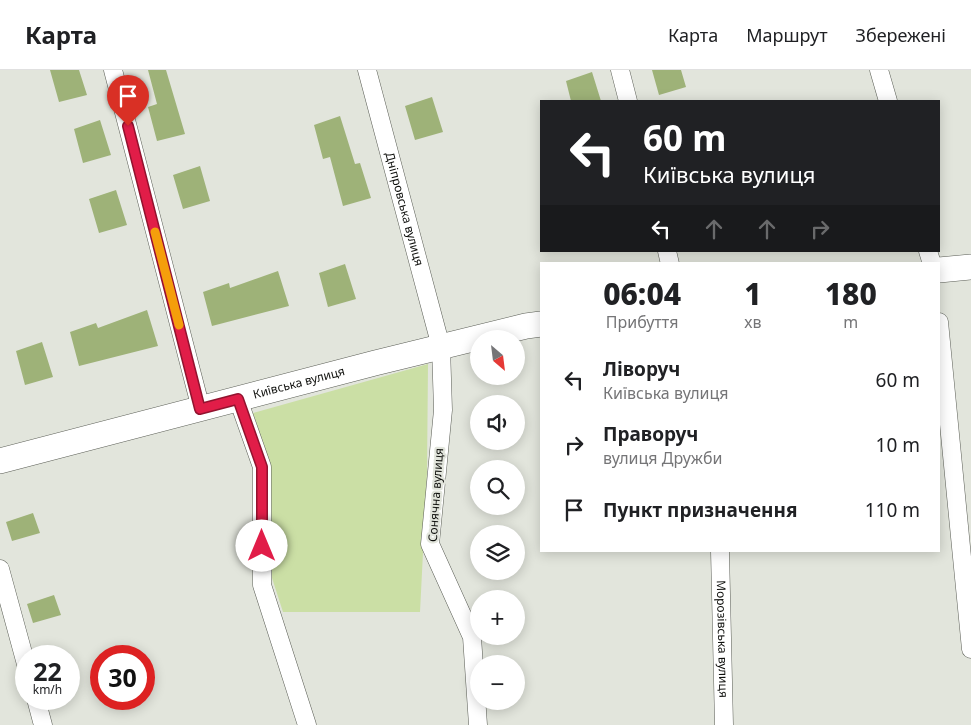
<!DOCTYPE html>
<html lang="uk">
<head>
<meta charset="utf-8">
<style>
	:root { --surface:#fff; --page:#f2f2f2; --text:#202124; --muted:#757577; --line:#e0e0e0 }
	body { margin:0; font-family:"Noto Sans",sans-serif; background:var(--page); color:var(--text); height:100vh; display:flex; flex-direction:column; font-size:19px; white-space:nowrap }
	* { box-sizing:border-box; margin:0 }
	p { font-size:16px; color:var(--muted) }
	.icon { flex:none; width:28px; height:28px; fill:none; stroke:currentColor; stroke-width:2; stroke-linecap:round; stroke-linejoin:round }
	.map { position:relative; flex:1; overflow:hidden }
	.panel { position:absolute; left:540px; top:192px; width:400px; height:290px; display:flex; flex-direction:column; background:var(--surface); border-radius:0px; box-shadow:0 2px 12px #0003 }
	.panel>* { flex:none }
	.banner { position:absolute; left:540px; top:30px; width:400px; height:152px; border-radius:0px; box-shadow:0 2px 12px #0003; background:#202124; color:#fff; overflow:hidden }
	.needle { width:32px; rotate:152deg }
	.fabs { position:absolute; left:470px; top:260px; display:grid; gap:10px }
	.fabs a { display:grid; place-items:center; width:55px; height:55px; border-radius:50%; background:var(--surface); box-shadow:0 2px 12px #0003; font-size:25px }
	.speed { position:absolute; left:15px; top:575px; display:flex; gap:10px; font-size:25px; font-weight:700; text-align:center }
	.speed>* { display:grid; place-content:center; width:65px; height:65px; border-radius:50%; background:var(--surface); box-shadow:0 2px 12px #0003; line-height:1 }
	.speed small { font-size:12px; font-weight:400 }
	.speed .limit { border:8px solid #d22; background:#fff; color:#111 }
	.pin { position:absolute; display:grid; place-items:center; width:42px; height:42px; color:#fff; margin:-51px -21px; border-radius:50% 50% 50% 0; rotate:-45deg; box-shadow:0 0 5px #0007 }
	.pin .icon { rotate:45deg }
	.me { position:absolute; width:55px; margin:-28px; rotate:0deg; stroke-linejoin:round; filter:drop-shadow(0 0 4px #0008) }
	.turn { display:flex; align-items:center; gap:18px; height:105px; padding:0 20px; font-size:22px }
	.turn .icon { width:65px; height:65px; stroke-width:2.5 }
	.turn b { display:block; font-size:35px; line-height:42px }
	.lanes { display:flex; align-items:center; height:48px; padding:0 20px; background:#0003; justify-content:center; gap:25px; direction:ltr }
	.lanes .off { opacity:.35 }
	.eta { display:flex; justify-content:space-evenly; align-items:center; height:85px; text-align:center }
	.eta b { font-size:30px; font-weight:800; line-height:35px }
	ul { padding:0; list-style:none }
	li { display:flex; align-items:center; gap:15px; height:65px; padding:0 20px }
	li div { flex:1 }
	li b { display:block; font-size:19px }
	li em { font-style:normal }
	header { display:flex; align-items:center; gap:30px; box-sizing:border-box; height:70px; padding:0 25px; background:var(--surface); border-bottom:1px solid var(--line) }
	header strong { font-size:24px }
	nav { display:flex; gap:28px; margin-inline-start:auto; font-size:18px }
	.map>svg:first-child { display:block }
</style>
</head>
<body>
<header>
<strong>Карта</strong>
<nav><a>Карта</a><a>Маршрут</a><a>Збережені</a></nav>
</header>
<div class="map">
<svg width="971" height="655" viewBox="0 0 971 655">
	<rect width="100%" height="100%" fill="#e2e5dc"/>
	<path fill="#cbdfa5" d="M428 294 427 403 420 542H283L272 508 271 400 253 343Z"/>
	<path fill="#9eb278" d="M50 0H79L87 25 59 32Z
		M148 0H166L185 64 157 71 148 37 157 34Z
		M652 0H681L686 17 659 25Z
		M592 2 601 31H571L566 11Z
		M432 27 443 62 415 70 405 36Z
		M340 46 355 94 360 93 371 128 343 136 330 87 323 89 314 55Z
		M100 50 111 85 83 93 74 59Z
		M200 96 210 131 183 139 173 105Z
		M116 120 127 155 99 163 89 129Z
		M345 194 356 229 328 237 319 203Z
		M278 201 289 236 212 256 203 222 229 213 230 218Z
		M147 240 158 276 79 296 70 262 96 253 98 258Z
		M42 272 53 307 25 315 16 281Z
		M33 443 40 463 12 471 6 452Z
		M54 525 61 545 33 553 27 534Z"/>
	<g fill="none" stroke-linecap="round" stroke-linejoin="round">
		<g stroke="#5b5e56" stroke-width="19">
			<g id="minor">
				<path d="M113 0 201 339"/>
				<path id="s1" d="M367 0 441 277 443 340 430 474 472 567 478 655"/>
				<path d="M620 0 628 31"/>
				<path d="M879 0 888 31"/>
				<path d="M667 181 670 194"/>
				<path d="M928 181 932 194"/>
				<path d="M939 252 971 579"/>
				<path d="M238 329 262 397V515L307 655"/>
				<path id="s2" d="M720 481 724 655"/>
				<path d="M0 499 26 594"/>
				<path d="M36 629 43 655"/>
			</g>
		</g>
		<g stroke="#5b5e56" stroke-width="26">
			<g id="secondary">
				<path d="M939 200 971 197"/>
				<path id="s3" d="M0 391 375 293 526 256 541 254"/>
			</g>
		</g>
		<use href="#minor" stroke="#fff" stroke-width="18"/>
		<use href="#secondary" stroke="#fff" stroke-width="25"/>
	</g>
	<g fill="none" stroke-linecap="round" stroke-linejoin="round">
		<g stroke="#92132f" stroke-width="12">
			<path id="route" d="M128 56 200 339 238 329 262 397V476"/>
		</g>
		<use href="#route" stroke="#e11d48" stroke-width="9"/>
		<path stroke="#f59e0b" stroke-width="9" d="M155 162 179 255"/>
	</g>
	<g text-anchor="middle" stroke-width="4.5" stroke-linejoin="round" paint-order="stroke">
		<g font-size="12" fill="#0f100d" stroke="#e2e5dc">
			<text dy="4" stroke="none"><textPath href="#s1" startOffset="144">Дніпровська вулиця</textPath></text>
			<text dy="4" stroke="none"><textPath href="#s3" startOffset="309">Київська вулиця</textPath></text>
			<text transform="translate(436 425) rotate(-86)" y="4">Сонячна вулиця</text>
			<text dy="4" stroke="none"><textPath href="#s2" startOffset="88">Морозівська вулиця</textPath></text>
		</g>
	</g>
</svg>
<div class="fabs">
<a><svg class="needle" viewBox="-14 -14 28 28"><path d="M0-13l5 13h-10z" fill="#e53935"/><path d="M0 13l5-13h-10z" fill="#757577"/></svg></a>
<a><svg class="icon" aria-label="sound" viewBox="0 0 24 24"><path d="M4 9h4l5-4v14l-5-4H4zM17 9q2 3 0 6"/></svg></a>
<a><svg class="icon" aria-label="search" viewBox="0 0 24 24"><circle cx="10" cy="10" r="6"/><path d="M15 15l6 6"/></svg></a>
<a><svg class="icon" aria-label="layers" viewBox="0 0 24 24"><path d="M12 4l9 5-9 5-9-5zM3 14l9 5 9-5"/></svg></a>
<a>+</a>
<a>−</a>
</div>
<div class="speed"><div>22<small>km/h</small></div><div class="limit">30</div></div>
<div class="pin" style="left:128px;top:56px;background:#d93025"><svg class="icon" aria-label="arrive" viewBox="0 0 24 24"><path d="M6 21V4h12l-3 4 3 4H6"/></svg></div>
<svg class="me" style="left:262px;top:476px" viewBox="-20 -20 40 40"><circle r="19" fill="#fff"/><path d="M0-13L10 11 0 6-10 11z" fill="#e11d48"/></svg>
<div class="banner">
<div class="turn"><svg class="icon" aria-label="left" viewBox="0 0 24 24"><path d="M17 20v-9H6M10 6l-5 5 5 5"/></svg><div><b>60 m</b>Київська вулиця</div></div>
<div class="lanes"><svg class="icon" aria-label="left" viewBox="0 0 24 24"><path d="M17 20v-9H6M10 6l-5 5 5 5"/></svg><svg class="icon off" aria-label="ahead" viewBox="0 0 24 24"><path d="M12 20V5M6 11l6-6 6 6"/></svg><svg class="icon off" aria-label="ahead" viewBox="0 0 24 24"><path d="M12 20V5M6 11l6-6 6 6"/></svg><svg class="icon off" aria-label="right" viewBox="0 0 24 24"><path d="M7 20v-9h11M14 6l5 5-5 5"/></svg></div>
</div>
<section class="panel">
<div class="eta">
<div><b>06:04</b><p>Прибуття</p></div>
<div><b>1</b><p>хв</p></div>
<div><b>180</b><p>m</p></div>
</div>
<ul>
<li><svg class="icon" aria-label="left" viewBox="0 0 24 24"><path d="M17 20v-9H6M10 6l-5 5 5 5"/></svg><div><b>Ліворуч</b><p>Київська вулиця</p></div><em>60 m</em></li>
<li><svg class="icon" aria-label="right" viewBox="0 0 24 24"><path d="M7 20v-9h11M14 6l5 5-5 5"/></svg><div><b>Праворуч</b><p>вулиця Дружби</p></div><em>10 m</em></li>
<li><svg class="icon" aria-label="arrive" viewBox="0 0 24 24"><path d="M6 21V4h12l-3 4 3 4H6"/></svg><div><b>Пункт призначення</b></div><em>110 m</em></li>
</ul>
</section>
</div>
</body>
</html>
